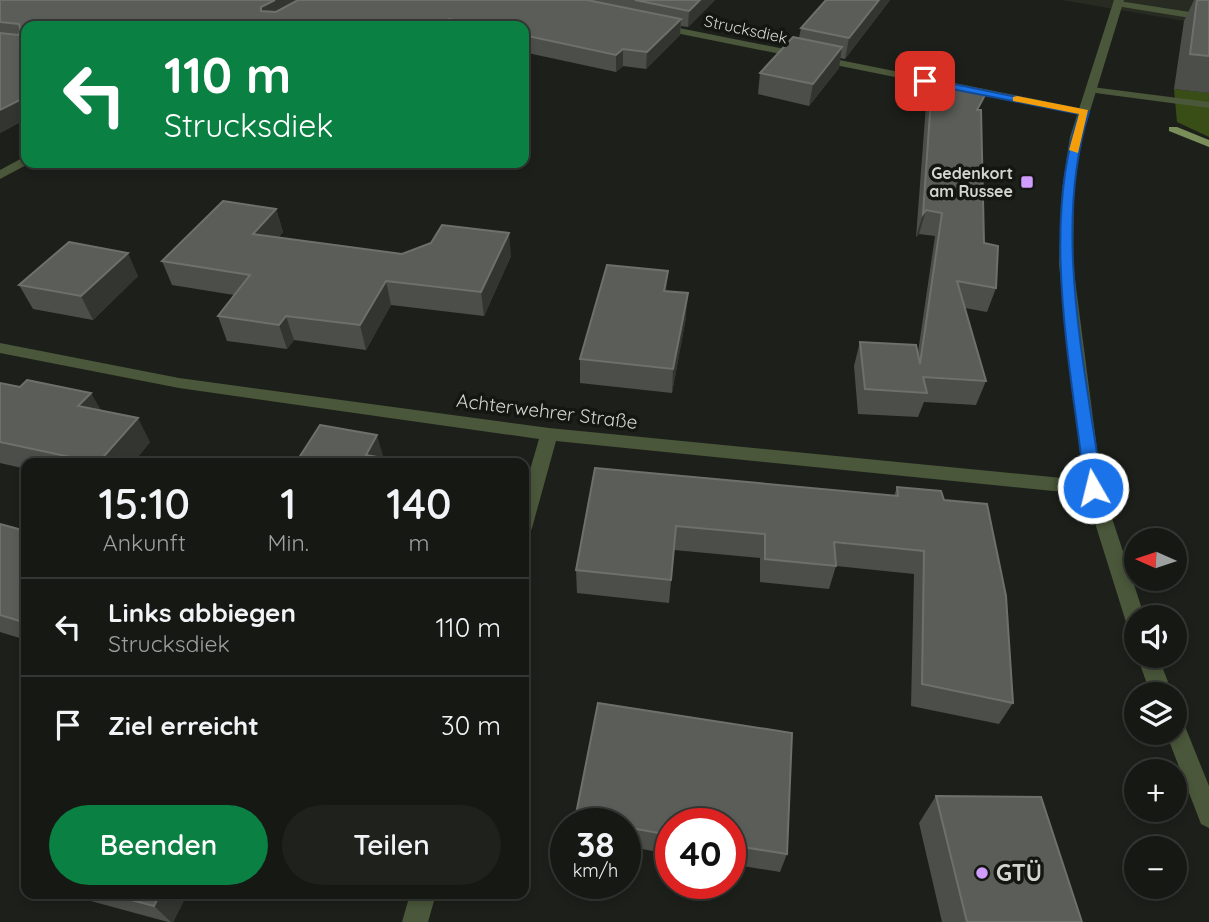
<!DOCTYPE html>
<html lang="de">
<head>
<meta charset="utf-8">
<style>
	:root { --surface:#161814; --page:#1f211d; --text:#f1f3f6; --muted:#9ea0a0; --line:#353734; --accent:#0b8043 }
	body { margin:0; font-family:Quicksand,sans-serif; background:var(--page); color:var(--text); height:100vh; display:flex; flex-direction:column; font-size:26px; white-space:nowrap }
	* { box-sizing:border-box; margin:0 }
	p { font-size:23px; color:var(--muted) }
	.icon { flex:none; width:38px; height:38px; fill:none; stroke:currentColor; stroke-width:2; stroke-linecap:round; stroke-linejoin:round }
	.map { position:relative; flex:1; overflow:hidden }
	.panel { position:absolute; left:21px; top:458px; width:508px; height:441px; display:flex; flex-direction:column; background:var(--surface); border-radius:14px; box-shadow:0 4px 10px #0003,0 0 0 2px var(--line) }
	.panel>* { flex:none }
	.banner { position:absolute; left:21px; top:21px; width:508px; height:147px; border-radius:14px; box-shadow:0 4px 10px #0003,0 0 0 2px var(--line); background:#0b8043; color:#fff; overflow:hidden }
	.needle { width:46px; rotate:273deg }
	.controls { position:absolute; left:1124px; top:528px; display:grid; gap:14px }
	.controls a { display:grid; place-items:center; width:63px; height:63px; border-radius:50%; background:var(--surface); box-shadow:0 4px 10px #0003,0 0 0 2px var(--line); font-size:35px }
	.speed { position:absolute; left:550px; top:808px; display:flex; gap:14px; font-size:35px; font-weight:700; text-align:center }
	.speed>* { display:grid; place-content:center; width:91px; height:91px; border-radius:50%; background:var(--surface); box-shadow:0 4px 10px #0003,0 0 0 2px var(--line); line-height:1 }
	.speed small { font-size:18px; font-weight:400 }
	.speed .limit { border:10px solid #d22; background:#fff; color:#111 }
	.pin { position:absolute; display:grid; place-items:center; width:60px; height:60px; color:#fff; margin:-30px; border-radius:14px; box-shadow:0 4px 10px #0006 }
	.me { position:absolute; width:77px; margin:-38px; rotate:352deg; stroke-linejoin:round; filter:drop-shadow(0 0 5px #0008) }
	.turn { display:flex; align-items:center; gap:24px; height:147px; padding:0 28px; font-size:32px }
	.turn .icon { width:91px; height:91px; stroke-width:2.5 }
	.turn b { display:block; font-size:49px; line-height:60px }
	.eta { display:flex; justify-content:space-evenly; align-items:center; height:119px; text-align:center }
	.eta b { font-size:42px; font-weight:600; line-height:49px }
	.button { display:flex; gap:14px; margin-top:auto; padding:14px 28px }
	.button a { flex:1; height:80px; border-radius:42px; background:var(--accent); color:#fff; font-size:28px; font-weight:600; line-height:80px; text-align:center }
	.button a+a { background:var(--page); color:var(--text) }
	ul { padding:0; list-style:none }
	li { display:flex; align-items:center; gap:21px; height:98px; padding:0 28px; border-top:2px solid var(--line) }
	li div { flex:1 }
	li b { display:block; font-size:26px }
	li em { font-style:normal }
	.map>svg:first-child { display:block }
</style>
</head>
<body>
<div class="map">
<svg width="1209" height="922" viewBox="0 0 1209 922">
	<rect width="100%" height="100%" fill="#1d201a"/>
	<path fill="#272b21" d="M1062 0H1209V24L1184 21Z"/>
	<path fill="#394e16" d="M1174 89 1209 93V137L1177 122Z"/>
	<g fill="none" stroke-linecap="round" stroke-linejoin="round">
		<path fill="#7a8e59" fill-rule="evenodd" d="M1169 127H1177L1209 140V147L1169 131Z"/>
		<path fill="#4a573a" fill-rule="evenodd" d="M1119 1 1209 15V21L1116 6 1114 4Z
			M1092 87 1209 102V108L1088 92 1087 90Z"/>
		<path fill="#4a573a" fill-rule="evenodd" d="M659 24 1084 109 1090 112 1084 115 656 29 654 27Z
			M26 156V163H30L0 179V170Z
			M0 343 179 378 549 428 1093 481 1099 483 1102 488 1099 493 1093 495 556 441 532 528 530 533 523 535V494L539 439 179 388 0 353Z
			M410 894H436L428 922H402Z"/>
		<path fill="#4a573a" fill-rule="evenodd" d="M1114 0H1124L1082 137 1074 190 1073 264 1102 488 1145 618H1136V631L1129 628 1126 622 1084 488 1059 264 1062 190 1070 137Z
			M1137 656H1158L1173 695H1151Z
			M1174 716 1182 719 1209 786V828L1201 824 1166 733H1174Z"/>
	</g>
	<path fill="#4c4f49" d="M0 0H715L688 27 681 26 680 35 646 69 623 66 616 72 523 52V26H26V119L0 133Z
		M890 0 845 59 840 58 839 68 809 106 758 94 760 73 799 38 801 28Z
		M1194 0H1209V93L1174 89 1184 21Z
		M932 84 980 110 984 243 996 288 987 312 965 308 986 381 976 405 924 402 918 417 858 414 854 366 860 342 918 352 935 236 919 234 916 237 926 105Z
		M276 209 283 232 278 238 402 254 511 256 484 316 391 305 366 350 294 340 287 349 227 341 218 316 234 295 172 285 162 261Z
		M138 276 93 320 33 309 19 285Z
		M667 291 686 317 672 393 580 383V359Z
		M0 383 101 411 150 442 132 464H26V469L0 463Z
		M595 468 894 496 897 487 944 500 1013 703 999 724 911 706 914 574 836 566 829 589 760 582V558L674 550 669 603 577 593 576 570Z
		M0 524 26 531V640L0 632Z
		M598 703 792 733 787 854 780 872 730 864V824H670V854L625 846V824H576L575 819Z
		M936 796 1082 922H942L919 823Z
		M73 894H187L173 922H168L76 897Z"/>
	<path fill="#333630" d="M275 0H308L266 24 261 11V7Z
		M700 0H715L688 27 689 11Z
		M879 0H890L845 59 849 38Z
		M449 19 450 26H439Z
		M681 19 680 35 646 69 647 52Z
		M842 47 839 68 809 106 813 84Z
		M623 49V66L616 72V55Z
		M26 97V119L0 133V110Z
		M276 209 283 232 260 258 253 234Z
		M926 210 919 234 916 237 923 214Z
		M509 233 511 256 484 316 481 292Z
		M128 253 138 276 93 320 81 296Z
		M668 271 666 295 664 291Z
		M386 281 391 305 366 350 360 325Z
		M688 293 686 317 672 393 673 369Z
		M286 316 294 340 287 349 279 325Z
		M91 393 105 417 78 406Z
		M138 418 150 442 132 464H98Z
		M377 435 384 459 366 455Z
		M160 894H187L173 922H171L154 906Z"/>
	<path fill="#5b5d58" stroke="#6e706b" stroke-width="2" d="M0 0H275L261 7V11L276 12 298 0H587L681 19 647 52 623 49 616 55 523 35V26H482L449 19 439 26H26V97L0 110V33L18 35 21 32 19 24 0 22Z
		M635 0H700L689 11Z
		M826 0H879L849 38 801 28Z
		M1197 0H1209V56L1190 54Z
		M793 37 842 47 813 84 760 73Z
		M932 84 985 95 977 110H981L984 243 998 246 996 288 957 281 986 381 923 377 927 393 865 389 860 342 916 345 920 364 942 213 926 210 923 214Z
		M223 201 276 209 253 234 402 254 431 243 442 225 509 233 481 292 386 281 360 325 286 316 279 325 218 316 250 275 162 261Z
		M69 242 128 253 81 296 19 285Z
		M607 265 668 271 664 291 688 293 673 369 580 359Z
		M27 380 91 393 78 406 138 418 98 463 0 442V383L20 387Z
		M320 425 377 435 366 455 406 462 405 464H295Z
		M595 468 898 496 897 487 941 491 944 500 987 504 1006 596 1013 703 922 684 924 551 834 542 836 566 765 559V534L676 526 671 580 576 570Z
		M0 524 26 531V623L0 615Z
		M598 703 792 733 787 854 730 845V824H670V835L625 827V824H609L575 819Z
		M936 796 1041 797 1082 922H967Z
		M109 894H160L154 906Z"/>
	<path fill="#1a73e8" stroke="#114b97" stroke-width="2" d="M925 78 1089 112C1052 229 1086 369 1102 488L1099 493H1088L1085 488C1072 371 1040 228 1079 114L922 83 921 81Z"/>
	<path fill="#f59e0b" d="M1017 96 1088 110 1078 153 1069 150 1079 114 1013 101V97Z"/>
	<g fill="#d09dfe" stroke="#141611" stroke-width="2.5">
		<rect x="1020" y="175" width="14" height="14" rx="3.5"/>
		<circle cx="982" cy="873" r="7"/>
	</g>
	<g text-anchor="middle" stroke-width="7" stroke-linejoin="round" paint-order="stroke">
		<g font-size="16" fill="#d3d5d1" stroke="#141611">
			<text transform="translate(746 29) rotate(12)" y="6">Strucksdiek</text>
		</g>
		<g font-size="16" font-weight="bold" fill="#d3d5d1" stroke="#141611" text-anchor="end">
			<text x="1013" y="179">Gedenkort<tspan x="1013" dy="18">am Russee</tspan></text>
		</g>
		<g font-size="19" fill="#d3d5d1" stroke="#141611">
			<text transform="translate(547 411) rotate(7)" y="7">Achterwehrer Straße</text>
		</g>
		<g font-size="23" font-weight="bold" fill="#d3d5d1" stroke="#141611" text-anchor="start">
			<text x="996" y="881">GTÜ</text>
		</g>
	</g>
</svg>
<div class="controls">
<a><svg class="needle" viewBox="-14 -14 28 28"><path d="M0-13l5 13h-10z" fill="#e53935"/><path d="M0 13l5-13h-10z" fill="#9ea0a0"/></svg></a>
<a><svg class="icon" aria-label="sound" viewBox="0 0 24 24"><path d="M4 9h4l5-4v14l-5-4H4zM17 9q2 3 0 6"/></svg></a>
<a><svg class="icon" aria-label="layers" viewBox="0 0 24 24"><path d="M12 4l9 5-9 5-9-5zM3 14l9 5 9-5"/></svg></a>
<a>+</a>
<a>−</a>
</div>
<div class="speed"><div>38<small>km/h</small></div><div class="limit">40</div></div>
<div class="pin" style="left:925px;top:81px;background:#d93025"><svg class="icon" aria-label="arrive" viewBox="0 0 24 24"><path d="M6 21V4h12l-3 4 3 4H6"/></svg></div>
<svg class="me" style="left:1093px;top:488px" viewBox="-20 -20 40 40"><circle r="17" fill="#1a73e8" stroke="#fff" stroke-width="3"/><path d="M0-11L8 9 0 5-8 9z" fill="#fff"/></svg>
<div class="banner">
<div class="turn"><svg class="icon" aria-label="left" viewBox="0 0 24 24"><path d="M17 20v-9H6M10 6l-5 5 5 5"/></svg><div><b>110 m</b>Strucksdiek</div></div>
</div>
<section class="panel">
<div class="eta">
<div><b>15:10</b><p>Ankunft</p></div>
<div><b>1</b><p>Min.</p></div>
<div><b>140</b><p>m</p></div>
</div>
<ul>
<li><svg class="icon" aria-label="left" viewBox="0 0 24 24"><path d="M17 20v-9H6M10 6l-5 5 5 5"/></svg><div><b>Links abbiegen</b><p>Strucksdiek</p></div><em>110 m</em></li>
<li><svg class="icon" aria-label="arrive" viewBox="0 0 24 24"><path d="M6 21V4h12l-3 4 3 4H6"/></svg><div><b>Ziel erreicht</b></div><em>30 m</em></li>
</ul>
<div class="button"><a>Beenden</a><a>Teilen</a></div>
</section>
</div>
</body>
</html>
